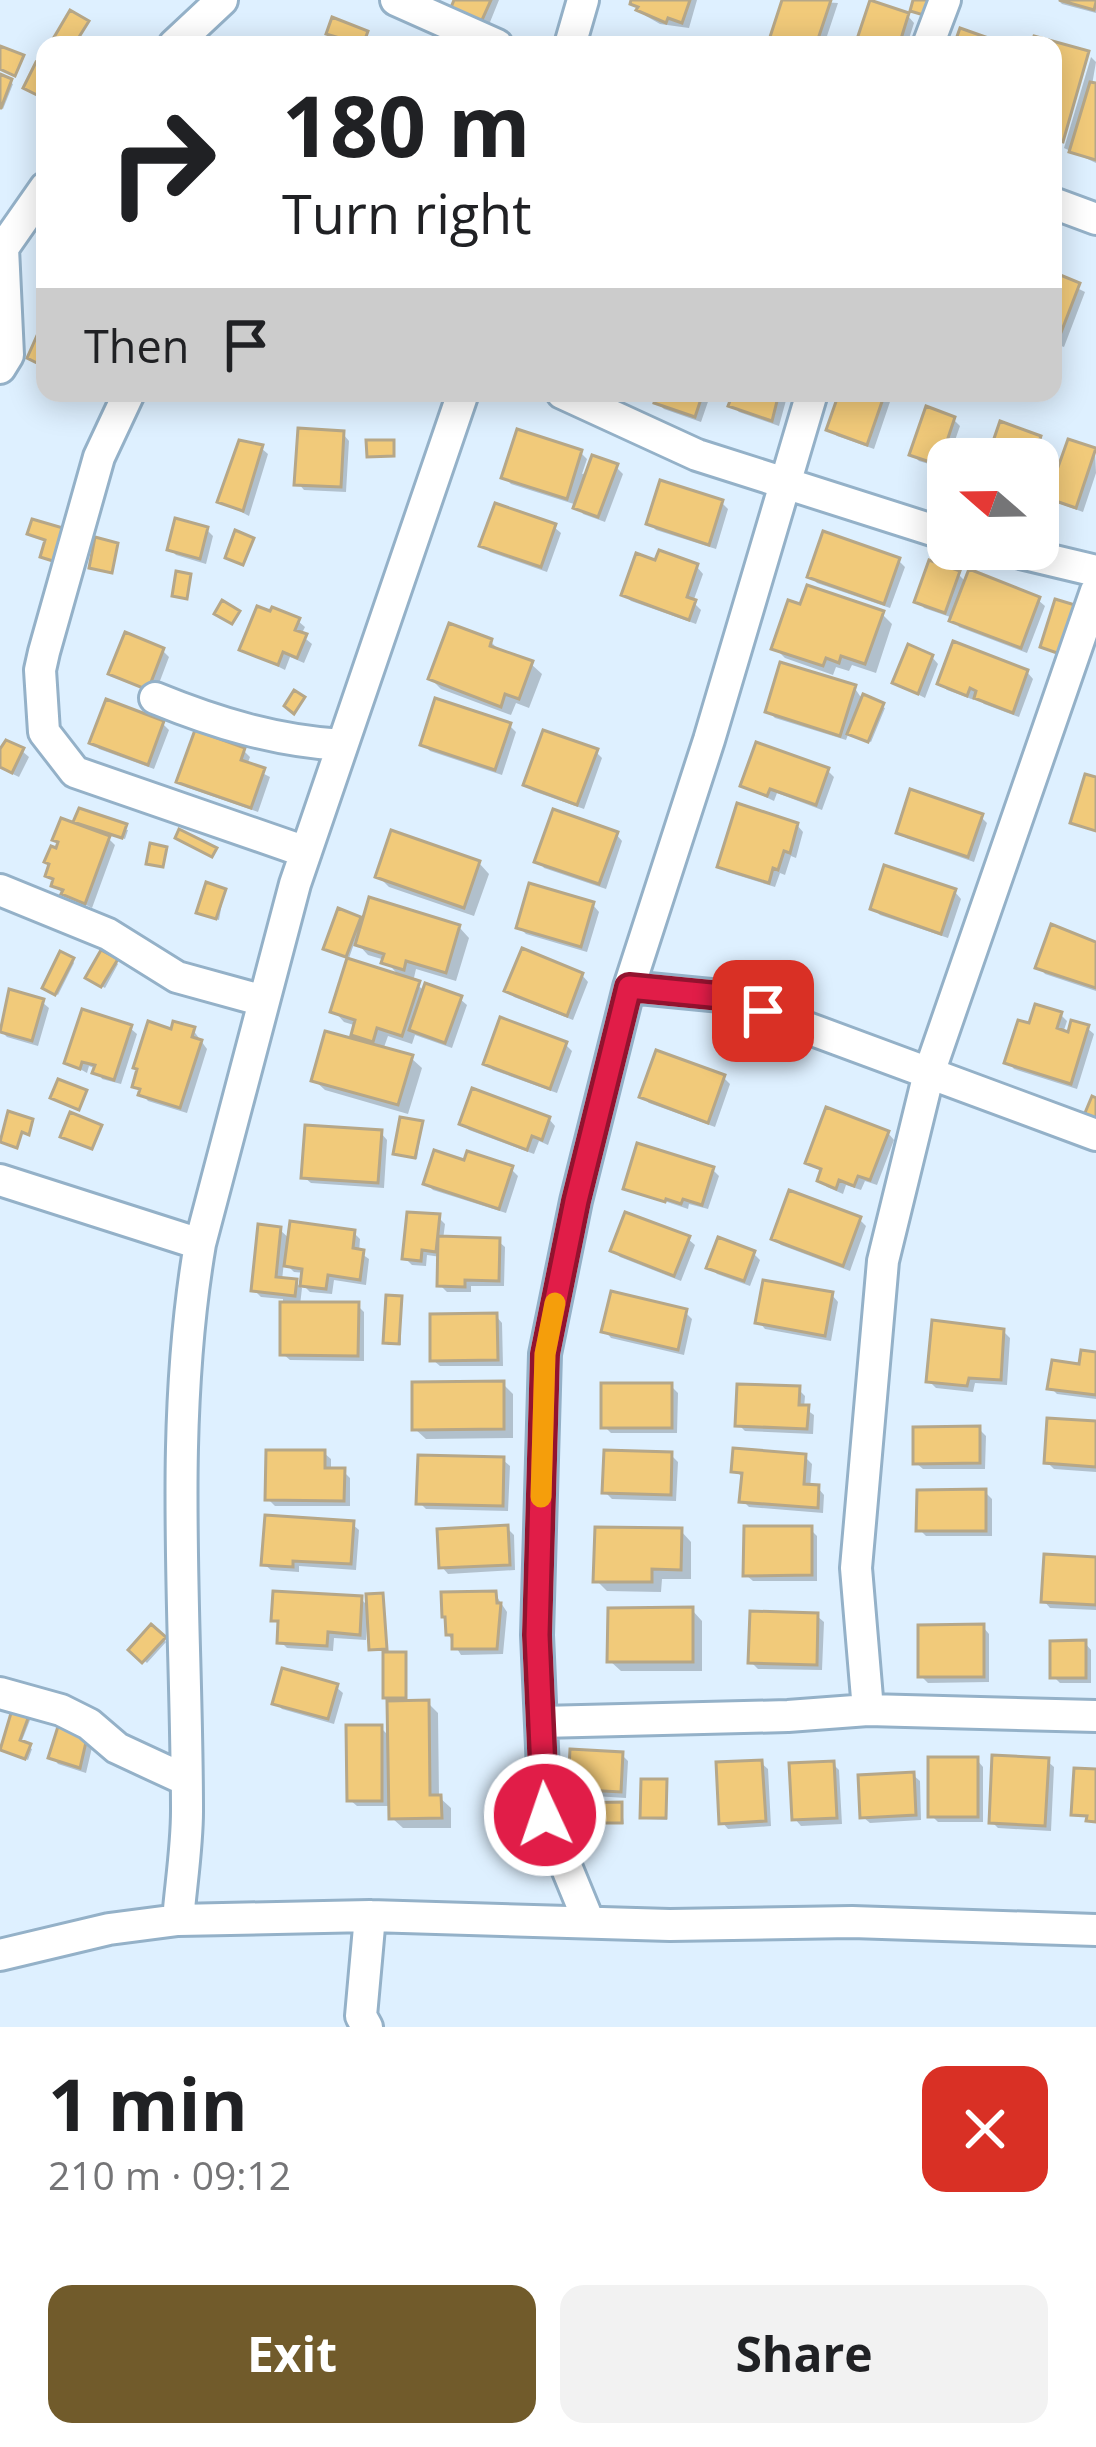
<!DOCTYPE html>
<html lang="en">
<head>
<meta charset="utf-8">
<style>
	:root { --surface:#fff; --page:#f2f2f2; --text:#202124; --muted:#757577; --accent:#715b2b }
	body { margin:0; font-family:"Open Sans",sans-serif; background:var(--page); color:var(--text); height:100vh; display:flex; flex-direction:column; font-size:45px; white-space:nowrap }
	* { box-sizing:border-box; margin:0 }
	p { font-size:39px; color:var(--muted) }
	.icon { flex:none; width:66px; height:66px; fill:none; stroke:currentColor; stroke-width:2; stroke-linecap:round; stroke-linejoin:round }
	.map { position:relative; height:2027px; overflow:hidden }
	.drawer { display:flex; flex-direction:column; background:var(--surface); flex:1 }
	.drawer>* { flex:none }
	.guide { position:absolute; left:36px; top:36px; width:1026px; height:366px; border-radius:24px; box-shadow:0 6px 30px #0003; background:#fff; color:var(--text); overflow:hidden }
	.needle { width:78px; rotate:290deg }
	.controls { position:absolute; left:927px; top:438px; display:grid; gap:24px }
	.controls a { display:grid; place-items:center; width:132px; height:132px; border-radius:24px; background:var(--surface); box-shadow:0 6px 30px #0003; font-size:60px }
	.pin { position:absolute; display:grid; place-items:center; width:102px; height:102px; color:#fff; margin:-51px; border-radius:24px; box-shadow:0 6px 18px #0006 }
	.me { position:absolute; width:132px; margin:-66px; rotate:357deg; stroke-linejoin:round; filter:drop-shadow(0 0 9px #0008) }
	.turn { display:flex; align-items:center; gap:42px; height:252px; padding:0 48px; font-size:54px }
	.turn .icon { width:156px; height:156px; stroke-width:2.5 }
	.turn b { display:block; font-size:84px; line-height:102px }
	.then { display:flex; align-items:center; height:114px; padding:0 48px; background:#0003; gap:24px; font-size:45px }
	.round { display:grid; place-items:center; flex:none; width:126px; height:126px; border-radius:24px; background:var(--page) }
	.overview { display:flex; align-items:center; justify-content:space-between; height:204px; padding:0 48px }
	h1 { font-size:72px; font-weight:700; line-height:90px }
	.button { display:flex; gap:24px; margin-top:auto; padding:24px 48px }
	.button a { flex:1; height:138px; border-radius:24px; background:var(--accent); color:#fff; font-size:48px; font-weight:700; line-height:138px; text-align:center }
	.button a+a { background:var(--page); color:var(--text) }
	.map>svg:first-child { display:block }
</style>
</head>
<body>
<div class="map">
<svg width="1096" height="2027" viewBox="0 0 1096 2027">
	<rect width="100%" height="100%" fill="#def0ff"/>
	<path fill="#0003" d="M457 0H499L488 27 454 9Z
		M634 0H697L689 28 660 24 646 16 633 4Z
		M785 0 838 3 824 45H778L772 39Z
		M1058 0H1096V13L1062 4Z
		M908 16 914 23 907 45H858Z
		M1091 57 1096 62 1092 85 1096 86V163L1064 148Z
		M0 77 13 84 3 109 0 107Z
		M1053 276 1085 292 1064 347 1053 343Z
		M661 393H711L701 422 664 409 657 403Z
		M736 393H788L779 426 739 412 732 405Z
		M842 393H893L874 449 837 436 830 430Z
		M953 419 960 426 945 469 919 461 912 454Z
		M343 434 349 441 346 492 304 490 298 483Z
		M1039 438 1046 445 1038 467V459H990Z
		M261 448 268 454 249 516 220 501Z
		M1095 451 1096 473 1083 512 1058 503 1051 497Z
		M581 453 587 459 582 474 616 467 623 474 605 522 583 514 577 505 511 484 504 477Z
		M722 503 728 509 716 549 656 530 649 523Z
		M554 527 561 533 547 572 490 552 483 545Z
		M206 529 213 536 206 564 176 555 170 549Z
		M898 560 905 567 890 608 817 583 811 577Z
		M657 564 697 567 703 574 693 602 701 610 696 624 631 601 625 595Z
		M958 574 967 583 1038 600 1045 606 1027 653 959 627 953 618 924 608 918 601Z
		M882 614 892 624 876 673 852 665 849 671 836 667 833 675 785 658 775 648Z
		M298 621 305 627 301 635 312 644 304 663 290 657 285 670 243 649Z
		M491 642 502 653 531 664 542 674 529 708 516 703 511 715 441 689 431 679Z
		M163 651 169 657 155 694 112 673Z
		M932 657 938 664 925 698 896 683Z
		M1027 672 1033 679 1019 717 984 704 975 696 974 700 947 690 941 684Z
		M854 687 860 696 885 708 871 742 849 732 846 740 775 718 768 711Z
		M163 724 169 730 154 769 99 749 93 742Z
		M510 726 516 732 502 775 430 751 423 744Z
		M243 750 250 757 247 765 270 777 258 812 186 787 180 781Z
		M22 751 29 757 19 777 0 768V752Z
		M596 752 602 758 584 809 533 791 526 784Z
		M828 771 834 777 822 810 777 793 774 801 743 786Z
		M981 817 987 823 974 862 906 838 899 832Z
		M77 821 128 830 125 839 101 831 115 845 92 908 61 892 48 875 57 852 86 830Z
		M797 825 803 832 796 858 791 856 785 875 780 873 775 887 727 872 721 866Z
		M616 834 622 841 606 889 544 868 538 861Z
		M479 863 489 874 474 916 389 887 379 877Z
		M224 892 219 920 202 915Z
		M955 892 961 899 948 938 880 915 873 908Z
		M593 905 599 912 587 952 526 934 519 927Z
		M359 919 364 924 459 927 469 938 456 981 416 969 413 982 425 991 460 999 467 1005 452 1048 415 1035 412 1044 388 1036 383 1050 411 1058 422 1068 408 1114 325 1090 314 1080 365 1045 354 1034 357 1026 344 1022 334 1011 401 978 385 960 368 955 355 941 349 958 329 950Z
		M1096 945V991L1045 974 1039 967Z
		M72 960 74 963 58 995 48 990Z
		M116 962 118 964 105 988 91 980Z
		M582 975 588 982 573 1020 514 997 508 990Z
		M11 993 42 1002 49 1008 38 1046 7 1037 0 1030Z
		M1060 1014 1067 1021 1063 1033 1087 1028 1094 1034 1077 1089 1014 1069 1008 1062 1031 1027Z
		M130 1028 137 1034 121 1084 102 1079 97 1069 89 1066 87 1073 68 1062Z
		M193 1030 207 1049 187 1113 148 1101 135 1086 173 1032Z
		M566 1045 572 1051 557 1093 493 1070 486 1063Z
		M723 1077 730 1084 715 1127 649 1103 642 1097Z
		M549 1119 555 1126 548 1145 539 1141 534 1154 469 1130 462 1123Z
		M422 1124 417 1159 399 1155 396 1153Z
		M381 1133 387 1140 384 1188 311 1183 304 1177Z
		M888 1133 894 1140 877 1185 865 1181 861 1190 846 1185 843 1194 827 1187 820 1181 823 1172 808 1162Z
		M466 1164 511 1169 518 1176 506 1213 433 1190 426 1183Z
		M712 1169 719 1176 708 1209 689 1204 688 1209 626 1188Z
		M438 1217 445 1224 443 1240 498 1241 505 1247 504 1286H471V1292H447L440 1285 441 1257 427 1255 426 1266 412 1265 405 1258Z
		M860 1220 866 1226 850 1271 781 1245 774 1239Z
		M280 1230 291 1240 354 1233 360 1239 359 1252 369 1259 366 1285 334 1280 332 1294 310 1292 303 1285 305 1273 294 1272 284 1262 282 1280 295 1282 302 1288 300 1305 358 1306 364 1312V1361L290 1360 283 1354V1299L261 1297 254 1290Z
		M688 1239 695 1245 681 1281 620 1257 613 1251Z
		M753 1253 760 1260 750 1286 717 1274 710 1267Z
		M832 1295 838 1302 831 1341 765 1329 759 1322Z
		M401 1299V1345H388L386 1342Z
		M685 1312 692 1319 684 1355 611 1338 605 1331Z
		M496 1316 502 1323 503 1366H440L433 1360Z
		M1003 1331 1010 1338 1007 1385 975 1383 973 1392 936 1388 929 1381Z
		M1096 1355V1399L1057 1394 1051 1388Z
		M503 1384 513 1394V1438L426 1439 415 1429Z
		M671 1386 678 1393 677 1433H611L604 1426Z
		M798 1389 805 1396 804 1408 814 1415 813 1434 745 1431 738 1424Z
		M1096 1424V1472L1054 1469 1047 1462Z
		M979 1429 986 1436 985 1469H923L916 1463Z
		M324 1453 331 1459V1471H343L350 1478V1506H275L268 1499Z
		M671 1455 678 1462 676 1501 612 1499 605 1492Z
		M805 1457 812 1464 810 1488H818L824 1495 823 1513 749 1507 743 1501 745 1478 734 1471Z
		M503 1460 510 1466 508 1511 426 1509 420 1503Z
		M985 1492 992 1499V1536H926L919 1529Z
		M352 1524 359 1530 356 1570 299 1566V1572L271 1570 264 1564Z
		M507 1528 514 1535 515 1570 448 1574 442 1567Z
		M810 1529 817 1536V1581H753L746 1575Z
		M681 1531 691 1542V1579H662L661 1592 607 1591 596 1580Z
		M1096 1560V1610L1050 1608 1044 1601Z
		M495 1594 507 1612 503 1654 461 1655 448 1634Z
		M382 1596 388 1655 407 1658V1703H428L438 1713 439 1797 451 1808V1828H403L392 1818V1806H357L350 1800 381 1728 391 1738 386 1651 372 1649 371 1625H367L366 1640 334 1638 333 1651 287 1648 280 1641 281 1626 275 1619 361 1599 370 1608Z
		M692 1610 702 1621V1671H621L610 1661Z
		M817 1616 824 1622 822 1670 758 1669 751 1662Z
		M983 1627 989 1634V1682L928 1683 921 1676Z
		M151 1628 166 1642 147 1663 132 1649Z
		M1085 1643 1091 1650V1683H1060L1053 1676Z
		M336 1687 343 1693 334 1724 282 1709 275 1703Z
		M15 1707 32 1715 21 1743 32 1749 28 1760 0 1748Z
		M62 1724 94 1739 86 1773 58 1764 52 1757Z
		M622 1755 628 1761 626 1798 578 1795 571 1788Z
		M977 1760 983 1767V1822H938L931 1815Z
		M1047 1761 1054 1767 1051 1831 998 1828 992 1822Z
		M761 1763 768 1769 771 1826 728 1829 722 1822Z
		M833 1764 839 1770 842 1824 801 1826 795 1819Z
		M913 1775 920 1781 921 1820 870 1823 863 1817Z
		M666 1782 667 1820 646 1819 643 1817Z
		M621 1805 624 1824 573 1822Z"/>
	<path fill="#f1ca7a" stroke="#b6a788" stroke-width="3" d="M454 0H491L481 22 450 10Z
		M631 0H690L682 23 668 18 666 23 636 10 638 7 630 4Z
		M782 0H831L816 45H785L769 40Z
		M870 0 909 13 900 42 906 45H855Z
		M913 0H935L930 17 910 11Z
		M1059 0H1096V2L1094 10Z
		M70 10 89 21 74 45H64L53 39Z
		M332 17 368 31 363 45 326 34Z
		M960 28 1008 45H954Z
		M1034 36 1089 51 1063 142 1053 139V45H1031Z
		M0 46 24 55 15 76 0 69Z
		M36 62 45 66 43 98 23 88Z
		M0 74 12 79 1 108H0Z
		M1090 82 1096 83V160L1069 152Z
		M1053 272 1080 283 1057 343 1053 341Z
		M39 331 45 334 41 365 27 358Z
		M657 393H703L695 417 654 403Z
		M733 393H779L772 421 728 406Z
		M839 393H885L867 445 826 430Z
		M926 406 955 417 939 465 909 455Z
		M1000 421 1041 436 1033 459H987Z
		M298 428 344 431 341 487 294 485Z
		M517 429 582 450 567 499 501 478Z
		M1068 439 1096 448 1076 508 1047 498Z
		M239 440 263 445 243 511 217 502Z
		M366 440H394V456L367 457Z
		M592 455 618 464 598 517 573 508Z
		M660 480 723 500 709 545 646 524Z
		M495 503 556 524 541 567 479 546Z
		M175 518 208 527 200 559 167 550Z
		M32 519 63 528 53 561 40 557 45 540 27 534Z
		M235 530 254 538 243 565 225 558Z
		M823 531 900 558 884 604 807 577Z
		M95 537 118 543 112 573 89 568Z
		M659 550 698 564 687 597 696 600 689 620 621 595 636 553 655 560Z
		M929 560 960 571 945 613 914 602Z
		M969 569 1040 597 1021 648 949 621Z
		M176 571 191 574 187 599 172 596Z
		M807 585 884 611 865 664 841 656 839 663 826 658 823 666 771 649 788 600 800 604Z
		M1055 599 1075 605 1060 654 1040 647Z
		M222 600 240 611 232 624 214 614Z
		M257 606 270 611 272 607 300 618 295 630 307 634 297 658 283 652 278 665 239 650Z
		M449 623 492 639 490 646 533 661 519 699 505 694 501 707 428 679Z
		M125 632 164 648 148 690 108 674Z
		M953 641 1028 670 1013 713 974 698 976 691 970 688 967 696 937 684Z
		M908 644 933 655 918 694 892 683Z
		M780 662 856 685 840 736 765 712Z
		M294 690 305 697 294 714 284 706Z
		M863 694 884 703 868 742 847 734Z
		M435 698 511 723 495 770 420 745Z
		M106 699 164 721 148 765 89 743Z
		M195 730 245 748 241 760 265 768 251 808 176 782Z
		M543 730 598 749 577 805 523 785Z
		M6 740 24 748 12 773 0 767V749Z
		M756 742 829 768 816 805 770 789 767 796 740 786Z
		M1085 774 1096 777V831L1070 823Z
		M910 789 983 814 968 857 896 833Z
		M737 803 798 823 790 853 784 851 778 870 773 868 769 883 717 867Z
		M79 808 127 824 122 838 73 822Z
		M553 809 618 832 599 884 534 862Z
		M61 818 110 836 85 904 61 894 63 890 51 886 53 879 45 876 49 864 44 862 51 846 56 848 58 842 52 840Z
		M179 829 217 848 212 857 175 838Z
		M391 830 480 861 464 908 375 877Z
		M150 843 167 847 163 867 146 864Z
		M884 865 956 889 941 934 870 909Z
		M206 882 226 889 216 919 196 913Z
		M529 883 594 902 581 947 516 928Z
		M369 897 460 925 446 973 406 961 404 970 381 963 384 954 355 945Z
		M338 908 361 917 346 957 323 949Z
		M1051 924 1096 942V988L1035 968Z
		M522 948 583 973 567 1016 504 991Z
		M101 950 118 959 101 987 85 978Z
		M60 951 74 958 55 995 42 988Z
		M347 958 420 981 402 1036 377 1028 373 1042 351 1035 355 1020 330 1012Z
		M425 983 462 996 445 1043 409 1030Z
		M9 989 44 999 32 1041 0 1032Z
		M1035 1004 1062 1012 1057 1028 1068 1032 1071 1020 1089 1025 1071 1084 1004 1063 1018 1020 1029 1023Z
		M82 1009 132 1025 114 1080 92 1073 95 1065 82 1062 80 1069 64 1063Z
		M500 1017 567 1042 550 1089 483 1064Z
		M148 1021 171 1029 173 1021 195 1027 192 1037 202 1040 180 1108 138 1095 140 1089 132 1087 137 1069 133 1068Z
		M325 1031 413 1055 398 1105 311 1081Z
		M656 1050 725 1075 708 1123 639 1097Z
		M58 1079 87 1090 79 1110 50 1098Z
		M472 1088 550 1117 542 1140 532 1136 527 1150 459 1124Z
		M1092 1096 1096 1098V1125L1082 1120Z
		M826 1107 889 1131 870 1180 858 1176 854 1186 839 1180 836 1189 817 1181 821 1169 805 1163Z
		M8 1111 33 1119 29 1135 22 1132 17 1148 0 1142Z
		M70 1112 102 1125 92 1149 60 1137Z
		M400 1117 423 1121 415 1158 393 1154Z
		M305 1125 382 1130 378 1183 301 1178Z
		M637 1143 714 1167 702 1205 683 1199 681 1204 666 1199 665 1202 623 1189Z
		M434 1150 464 1160 467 1151 513 1166 499 1209 423 1184Z
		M789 1190 861 1217 843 1266 771 1239Z
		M407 1212 440 1214 436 1252 422 1250 421 1261 402 1259Z
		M625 1212 690 1236 674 1276 610 1251Z
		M290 1221 355 1230 353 1248 364 1250 360 1280 328 1275 326 1289 300 1286 302 1269 284 1266Z
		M258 1224 281 1227 276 1277 297 1279 295 1296 251 1291Z
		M438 1236 500 1238 499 1281 465 1280V1287L437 1286Z
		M718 1237 755 1251 744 1281 706 1268Z
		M763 1280 833 1292 825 1336 755 1323Z
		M611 1291 687 1309 678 1350 601 1332Z
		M386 1295 402 1296 399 1344 383 1343Z
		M280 1302H359L358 1356 280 1355Z
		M497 1313 498 1360 430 1361V1314Z
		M932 1320 1004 1329 1001 1380 969 1378 967 1386 926 1382Z
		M1081 1350 1096 1352V1395L1047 1389 1052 1360 1079 1364Z
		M504 1381V1429L412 1430V1382Z
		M601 1383H672V1428H601Z
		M737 1384 800 1386 799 1405H809L807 1429 735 1426Z
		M1047 1418 1096 1421V1467L1044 1463Z
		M980 1426V1463L913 1464V1427Z
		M733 1448 806 1454 804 1484 819 1485 818 1508 739 1502 742 1473 731 1472Z
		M266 1450H325V1468H345L344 1501 265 1500Z
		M604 1450 672 1452 671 1495 602 1493Z
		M418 1455 504 1457 503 1506 416 1504Z
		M986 1489V1531H916L917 1490Z
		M265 1515 354 1521 351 1564 293 1561V1567L261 1565Z
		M508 1525 510 1565 439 1568 437 1529Z
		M744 1526H812V1575L743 1576Z
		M595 1527 682 1528 681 1570 652 1569V1582H593Z
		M1044 1554 1096 1557V1605L1041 1602Z
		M273 1591 362 1596 360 1635 328 1632 327 1646 277 1643 278 1621H271Z
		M496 1591 497 1603H501L497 1649H452V1635H446L445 1617H442L441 1592Z
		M383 1593 387 1649 369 1650 366 1594Z
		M693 1607V1662H607L608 1608Z
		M750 1611 818 1613 817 1665 748 1663Z
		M151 1624 166 1637 142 1663 128 1650Z
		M984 1624V1677H918V1625Z
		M1086 1640V1678H1050V1641Z
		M383 1652H406V1698H383Z
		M282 1668 338 1684 328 1719 272 1704Z
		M429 1700 430 1795H441L442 1818 389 1819 387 1701Z
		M14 1703 31 1710 20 1740 31 1744 25 1759 0 1750Z
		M60 1720 89 1729 80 1768 48 1758Z
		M346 1725H382V1801H347Z
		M570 1749 623 1752 621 1792 568 1789Z
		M992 1755 1049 1758 1045 1826 989 1823Z
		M928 1757H978V1817H928Z
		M762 1760 766 1821 719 1824 716 1762Z
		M834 1761 837 1818 792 1820 789 1763Z
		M1074 1768 1096 1769V1822L1086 1821 1087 1816 1071 1815Z
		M914 1772 916 1815 860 1818 858 1775Z
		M641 1779H667L666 1818H640Z
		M622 1802V1823H570V1803Z"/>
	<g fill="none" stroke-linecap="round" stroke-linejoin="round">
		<g stroke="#94b1c8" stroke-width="36">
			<path id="minor" d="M396 0 497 45
				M174 45 222 0
				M570 45 583 0
				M928 45 945 0
				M1053 203 1096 219
				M0 368 8 355 3 248 45 188
				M129 393 99 457 44 652 40 670 44 732 75 772 306 852
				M562 393 697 455 948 535
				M1004 549 1096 571
				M155 698C216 723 276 741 342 745
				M0 890 108 934 177 977 264 1001
				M629 987 709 740 812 393
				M0 1180 200 1244
				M0 1693 61 1710 89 1724 117 1748 186 1780
				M868 1710 856 1568 883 1261 929 1073 1096 591
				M541 1722 788 1716 868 1710 1096 1716
				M178 1920C181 1884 187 1847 187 1811 187 1622 168 1430 200 1244L295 884 463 393
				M589 1922 545 1815 537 1635 545 1354 576 1201 629 987 721 996 1096 1135
				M0 1955 109 1929 178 1920 370 1916 670 1925 852 1922 1096 1930
				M367 2027 361 2016 370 1916"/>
		</g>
		<use href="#minor" stroke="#fff" stroke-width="30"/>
	</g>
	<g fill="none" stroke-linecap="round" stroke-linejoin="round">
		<g stroke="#92132f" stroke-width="30">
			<path id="route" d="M545 1815 537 1635 545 1354 576 1201 629 987 721 996 763 1011"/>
		</g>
		<use href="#route" stroke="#e11d48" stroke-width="21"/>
		<path stroke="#f59e0b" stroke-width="21" d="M541 1497 545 1354 555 1303"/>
	</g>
</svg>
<div class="controls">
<a><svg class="needle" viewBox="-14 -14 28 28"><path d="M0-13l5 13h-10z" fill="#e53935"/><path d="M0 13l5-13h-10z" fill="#757577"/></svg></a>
</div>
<div class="pin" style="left:763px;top:1011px;background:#d93025"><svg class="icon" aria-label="arrive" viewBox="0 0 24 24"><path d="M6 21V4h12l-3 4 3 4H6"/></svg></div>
<svg class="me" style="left:545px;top:1815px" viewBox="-20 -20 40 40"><circle r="17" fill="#e11d48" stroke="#fff" stroke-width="3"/><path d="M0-11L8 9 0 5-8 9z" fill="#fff"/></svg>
<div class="guide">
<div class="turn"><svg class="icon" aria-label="right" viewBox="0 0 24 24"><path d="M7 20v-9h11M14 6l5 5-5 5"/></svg><div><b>180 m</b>Turn right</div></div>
<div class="then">Then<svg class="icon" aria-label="arrive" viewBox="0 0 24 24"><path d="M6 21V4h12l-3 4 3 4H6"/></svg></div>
</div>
</div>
<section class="drawer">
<div class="overview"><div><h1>1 min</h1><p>210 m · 09:12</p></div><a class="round" style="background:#d93025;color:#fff"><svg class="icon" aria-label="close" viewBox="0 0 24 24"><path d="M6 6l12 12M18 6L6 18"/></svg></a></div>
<div class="button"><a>Exit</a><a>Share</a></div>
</section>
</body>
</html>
